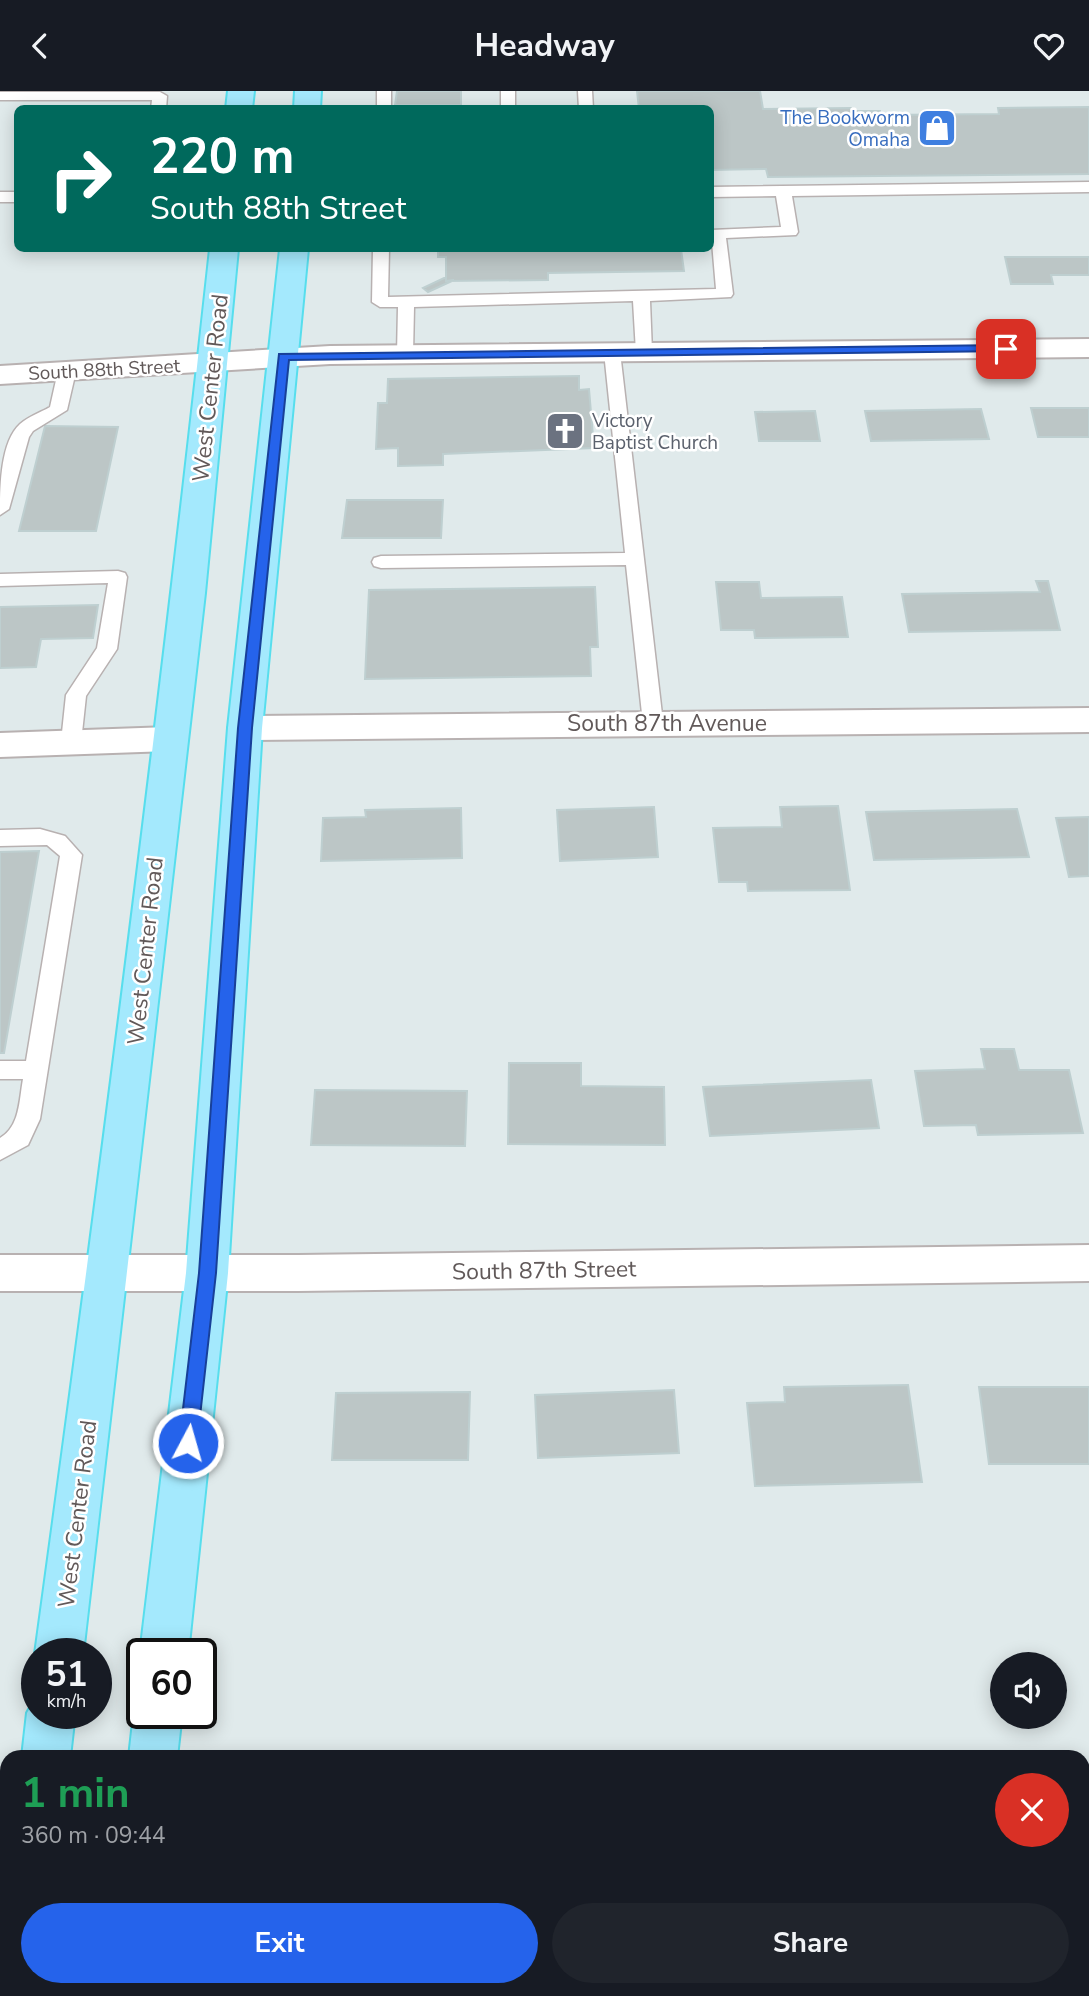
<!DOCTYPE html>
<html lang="en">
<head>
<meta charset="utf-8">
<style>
	:root { --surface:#171b24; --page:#20242c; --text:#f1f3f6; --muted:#9ea1a6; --accent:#2563eb }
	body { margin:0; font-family:"Nunito Sans",sans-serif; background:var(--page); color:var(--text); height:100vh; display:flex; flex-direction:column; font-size:26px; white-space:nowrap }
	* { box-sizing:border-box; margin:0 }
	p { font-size:23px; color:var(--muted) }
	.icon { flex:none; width:38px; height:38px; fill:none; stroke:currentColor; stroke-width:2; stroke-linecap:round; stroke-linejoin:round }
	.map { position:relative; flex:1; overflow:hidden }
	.drawer { position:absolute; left:0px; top:1659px; width:1090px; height:247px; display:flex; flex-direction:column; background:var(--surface); border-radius:21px 21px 0 0; box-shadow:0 4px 18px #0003 }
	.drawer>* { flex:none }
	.hud { position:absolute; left:14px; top:14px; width:700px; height:147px; border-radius:10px; box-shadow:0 4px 18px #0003; background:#00695c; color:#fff; overflow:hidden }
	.buttons { position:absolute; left:990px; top:1561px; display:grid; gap:14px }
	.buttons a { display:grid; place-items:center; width:77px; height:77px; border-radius:50%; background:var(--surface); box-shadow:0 4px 18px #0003; font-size:35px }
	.speed { position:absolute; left:21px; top:1547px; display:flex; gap:14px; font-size:35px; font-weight:700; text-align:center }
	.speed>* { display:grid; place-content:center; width:91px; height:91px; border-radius:50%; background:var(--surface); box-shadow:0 4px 18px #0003; line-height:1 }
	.speed small { font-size:18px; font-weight:400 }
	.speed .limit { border:4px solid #111; border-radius:10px; background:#fff; color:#111 }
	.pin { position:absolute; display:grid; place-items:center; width:60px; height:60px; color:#fff; margin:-30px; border-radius:14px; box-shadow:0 4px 10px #0006 }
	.me { position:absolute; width:77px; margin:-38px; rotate:6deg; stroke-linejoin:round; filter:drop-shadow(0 0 5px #0008) }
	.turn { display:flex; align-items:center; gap:24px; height:147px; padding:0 21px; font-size:32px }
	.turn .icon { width:91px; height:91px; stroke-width:2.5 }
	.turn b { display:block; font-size:49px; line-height:60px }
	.round { display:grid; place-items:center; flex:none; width:74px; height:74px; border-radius:37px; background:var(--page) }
	.summary { display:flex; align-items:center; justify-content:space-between; height:119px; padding:0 21px }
	h1 { font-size:42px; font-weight:700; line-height:52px; color:#1e9e55 }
	.button { display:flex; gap:14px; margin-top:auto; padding:14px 21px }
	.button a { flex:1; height:80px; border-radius:42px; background:var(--accent); color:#fff; font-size:28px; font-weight:700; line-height:80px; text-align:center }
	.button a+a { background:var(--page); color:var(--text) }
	header { display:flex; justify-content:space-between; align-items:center; height:91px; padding:0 21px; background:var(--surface); font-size:32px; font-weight:700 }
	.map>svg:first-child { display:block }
</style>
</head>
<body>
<header><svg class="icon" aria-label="back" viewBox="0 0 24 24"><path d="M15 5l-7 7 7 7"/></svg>Headway<svg class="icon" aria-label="heart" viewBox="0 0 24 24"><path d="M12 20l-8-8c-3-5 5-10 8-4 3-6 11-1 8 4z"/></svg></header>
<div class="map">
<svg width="1089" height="1905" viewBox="0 0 1089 1905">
	<rect width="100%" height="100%" fill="#e0eaeb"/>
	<path fill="#bcc6c6" stroke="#becfd0" stroke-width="2" d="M397 0H461V14H395Z
		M637 0H760L763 18 851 17 852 20H880L881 24 999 23 998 17 1089 16V83L768 86 766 78 710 79V18H639Z
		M438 158H681L684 180 548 182V189L446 190V166H438Z
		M1005 166H1089V184H1051L1053 193H1011Z
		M446 186V190L454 189 428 201 423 197Z
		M579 285V299L589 298 594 357 443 363V374L398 375V357L376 358 378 312H387L388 288Z
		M1031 317H1089V346H1038Z
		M981 318 989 348 871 350 865 320Z
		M815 320 820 350H759L755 321Z
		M45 335 118 336 96 440H19Z
		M347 409H443L441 447H342Z
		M1036 490H1048L1060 539 909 541 902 503 1040 501Z
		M716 491H759L761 507 842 506 848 546 755 547 754 539H721Z
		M595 496 598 556H590L591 585 365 588 369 499Z
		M98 514 93 547 41 548 36 576 0 577V516Z
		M838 715 850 799 748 800 747 791H719L713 737 782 736 780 716Z
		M654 716 658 766 560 770 557 719Z
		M461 717 462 767 321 770 323 727 366 726 365 719Z
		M1017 718 1029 766 874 769 866 721Z
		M1089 726V785L1069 786 1056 727Z
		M39 760 4 962H0V761Z
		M981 958H1014L1019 979H1069L1083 1042 978 1044 976 1034 924 1035 915 980 985 978Z
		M509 972H581V995L664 996 665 1054 508 1053Z
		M871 989 879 1037 710 1045 703 996Z
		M315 999 467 1000 465 1055 311 1054Z
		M908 1294 922 1391 755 1395 747 1312 785 1311 784 1296Z
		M979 1296H1089V1373H989Z
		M674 1299 679 1362 538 1367 535 1304Z
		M470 1301 468 1369H332L336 1302Z"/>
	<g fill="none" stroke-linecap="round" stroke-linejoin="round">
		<g stroke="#b8b1b1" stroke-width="3">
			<path id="lane" d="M377 0H391V18H377Z
				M501 0H515V18H501Z
				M578 0H592L593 18H579Z
				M0 1H160L167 5 166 18H151L152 9H0Z
				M1089 91V101L792 105 798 141 796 144 726 147 733 203 731 206 650 210 652 261 644 266 636 261 633 210 414 216 413 263 405 268 397 263 398 216H380L372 211 373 158H389L388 206 716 198 711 139 781 136 776 105 710 106V96Z
				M0 101H18V111H0Z
				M612 256 620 261 663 632 660 637H646L643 632 626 474 381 477 374 475 372 471 374 467 381 465 625 462 604 261Z
				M67 275 76 280 67 319 33 340 29 346 9 418 0 424C0 398 0 351 20 333 28 326 41 321 50 316L58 280Z
				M118 480 125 482 127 486 117 558 86 605 81 651 78 656H64L61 651 66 604 97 557 108 492 0 495V483Z
				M40 738 65 745 82 764 40 1028 28 1054 0 1069V1047C20 1035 19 1010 23 988H0V970H26L60 765 47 754 0 755V739Z"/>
		</g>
		<g stroke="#b8b1b1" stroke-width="4">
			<path id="street" d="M1089 248V266L330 273 0 293V275L330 255Z
				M1089 617V641L245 649 233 645 228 637 233 629 245 625Z
				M169 636 181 640 186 648 181 656 169 660 0 666V642Z
				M1089 1154V1190L298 1200H0V1164H298Z"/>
		</g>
		<g stroke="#57deed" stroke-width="4">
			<path id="primary" d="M228 0H254L252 18H226Z
				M295 0H321L320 18H294Z
				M210 158H238L205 502 83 1563H37V1566L35 1563C99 1095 159 627 210 158Z
				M280 158H308L262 637 228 1182 188 1563H142V1566L140 1563 186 1182 228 637Z
				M37 1604V1622H75L70 1666H22L27 1622Z
				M141 1605 142 1622H182L177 1666H129L134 1622Z
				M7 1877V1899H42L41 1905H0V1880Z
				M101 1899H200L197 1905H100Z"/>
		</g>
		<use href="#lane" fill="#fff" fill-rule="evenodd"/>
		<use href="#street" fill="#fff" fill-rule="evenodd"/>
		<use href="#primary" fill="#a4e9fd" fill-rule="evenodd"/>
	</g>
	<path fill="#2563eb" stroke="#184099" stroke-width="2" d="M1006 254 1010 255V260L289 269 252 637 216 1182 197 1352 194 1358 188 1360 181 1358 179 1352 199 1182 238 637 279 263Z"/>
	<defs>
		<g id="shop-square" transform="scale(2.0125)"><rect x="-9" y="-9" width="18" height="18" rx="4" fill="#3f7fe0" stroke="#fff"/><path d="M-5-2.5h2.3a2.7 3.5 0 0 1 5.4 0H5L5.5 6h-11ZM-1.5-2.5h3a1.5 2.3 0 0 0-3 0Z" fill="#fff"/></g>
		<g id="church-square" transform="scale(2.0125)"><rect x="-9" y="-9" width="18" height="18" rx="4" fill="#6b7280" stroke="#fff"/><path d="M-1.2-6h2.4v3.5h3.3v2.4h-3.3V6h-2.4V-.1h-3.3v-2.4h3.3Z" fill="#fff"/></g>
	</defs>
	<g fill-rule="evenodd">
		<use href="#shop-square" x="937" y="37"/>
		<use href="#church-square" x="565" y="340"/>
	</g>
	<g text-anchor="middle" stroke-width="5" stroke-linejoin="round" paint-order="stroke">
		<g font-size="19" fill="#366cbe" stroke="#fff" text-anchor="end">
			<text x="910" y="33">The Bookworm<tspan x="910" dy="22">Omaha</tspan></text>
		</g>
		<g font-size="19" fill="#615959" stroke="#fff">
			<text transform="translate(104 278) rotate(-3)" y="7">South 88th Street</text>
		</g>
		<g font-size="19" fill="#5b616d" stroke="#fff" text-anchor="start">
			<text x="592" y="336">Victory<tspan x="592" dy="22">Baptist Church</tspan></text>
		</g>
		<g font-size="23" fill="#615959" stroke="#fff">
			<text transform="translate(210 297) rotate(-84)" y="8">West Center Road</text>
			<text x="667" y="640">South 87th Avenue</text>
			<text transform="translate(145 860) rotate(-84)" y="8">West Center Road</text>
			<text transform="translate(544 1179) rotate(-1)" y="8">South 87th Street</text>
			<text transform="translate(77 1423) rotate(-83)" y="8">West Center Road</text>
		</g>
	</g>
</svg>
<div class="buttons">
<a><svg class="icon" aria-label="sound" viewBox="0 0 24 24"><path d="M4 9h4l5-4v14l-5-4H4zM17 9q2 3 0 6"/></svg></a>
</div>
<div class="speed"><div>51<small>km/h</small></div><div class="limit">60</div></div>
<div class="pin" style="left:1006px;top:258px;background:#d93025"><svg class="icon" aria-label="arrive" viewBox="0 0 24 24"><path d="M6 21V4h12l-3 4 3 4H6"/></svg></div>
<svg class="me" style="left:188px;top:1352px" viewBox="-20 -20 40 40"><circle r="17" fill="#2563eb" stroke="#fff" stroke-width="3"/><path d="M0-11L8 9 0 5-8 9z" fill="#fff"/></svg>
<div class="hud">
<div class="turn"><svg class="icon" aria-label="right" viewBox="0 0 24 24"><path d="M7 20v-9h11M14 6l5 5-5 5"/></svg><div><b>220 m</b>South 88th Street</div></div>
</div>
<section class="drawer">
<div class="summary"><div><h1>1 min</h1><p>360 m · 09:44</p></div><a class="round" style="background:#d93025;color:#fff"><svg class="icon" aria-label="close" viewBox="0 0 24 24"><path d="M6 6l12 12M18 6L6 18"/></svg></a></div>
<div class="button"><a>Exit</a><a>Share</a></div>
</section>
</div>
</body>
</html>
